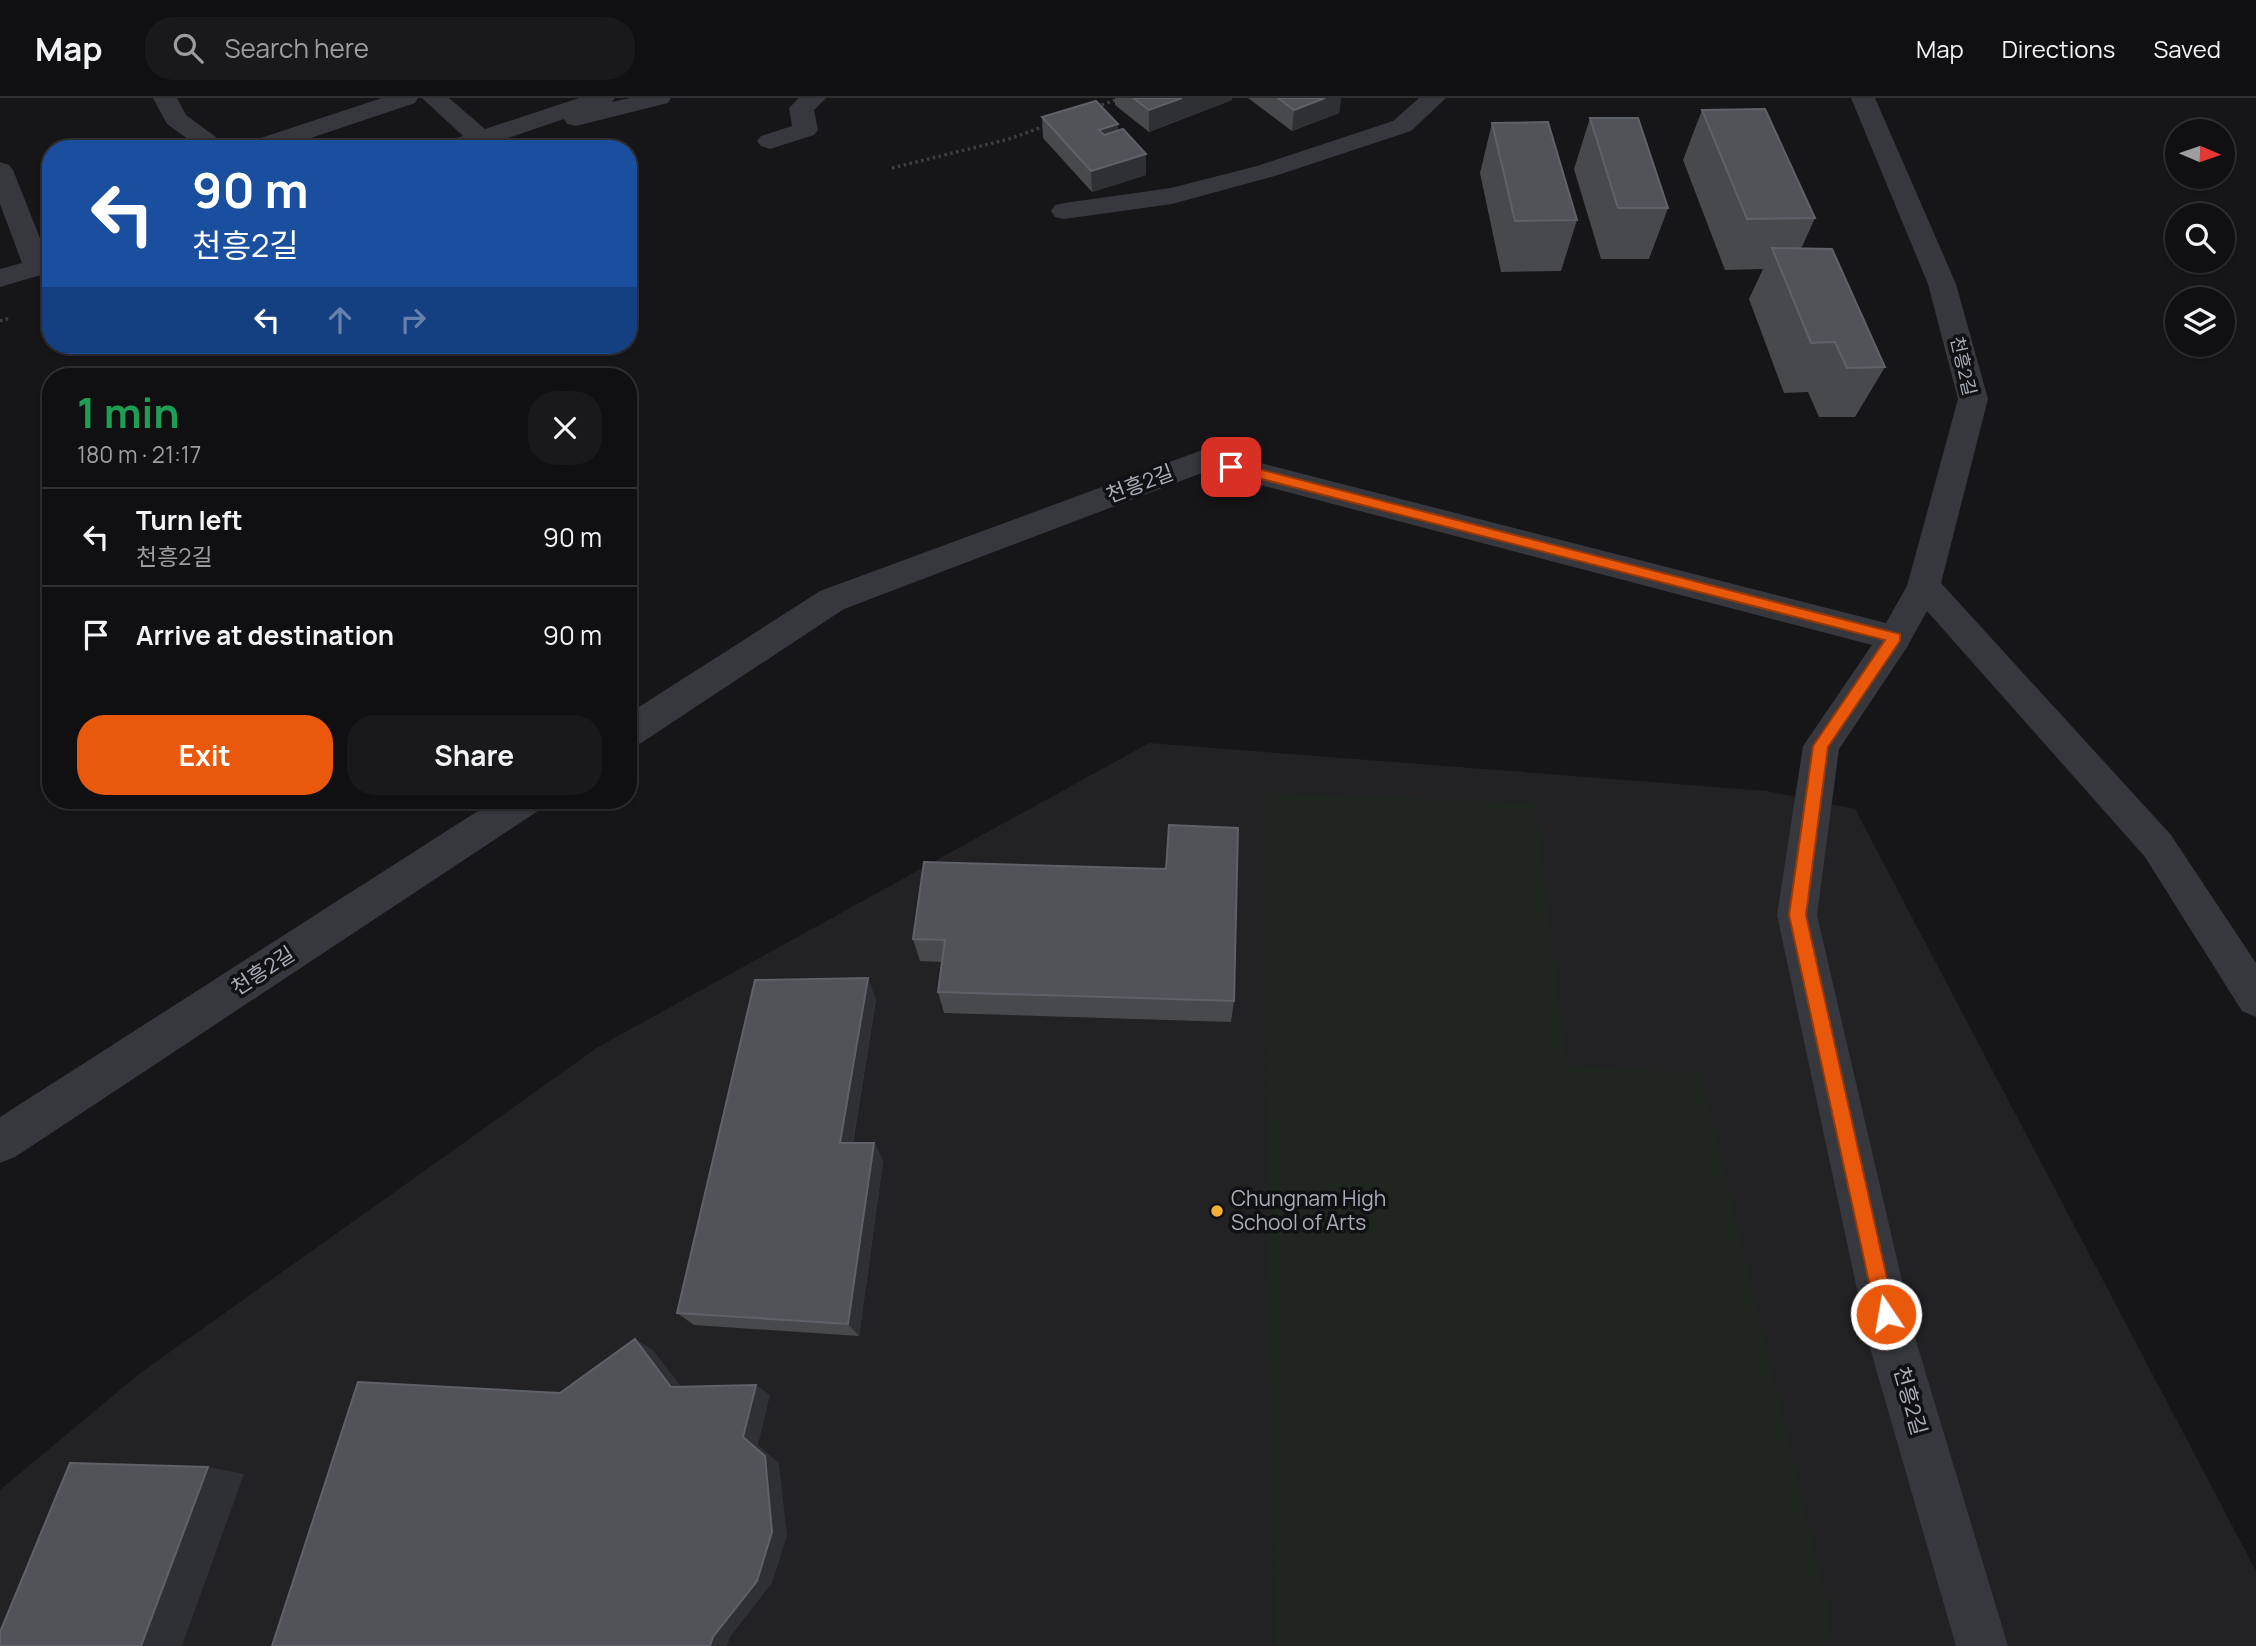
<!DOCTYPE html>
<html lang="en">
<head>
<meta charset="utf-8">
<style>
	:root { --surface:#101012; --page:#19191b; --text:#f1f3f6; --muted:#9c9d9f; --line:#303032; --accent:#ea580c }
	body { margin:0; font-family:Manrope,"Noto Sans KR",sans-serif; background:var(--page); color:var(--text); height:100vh; display:flex; flex-direction:column; font-size:26px; white-space:nowrap }
	* { box-sizing:border-box; margin:0 }
	p { font-size:23px; color:var(--muted) }
	.icon { flex:none; width:38px; height:38px; fill:none; stroke:currentColor; stroke-width:2; stroke-linecap:round; stroke-linejoin:round }
	.map { position:relative; flex:1; overflow:hidden }
	.sheet { position:absolute; left:42px; top:270px; width:595px; height:441px; display:flex; flex-direction:column; background:var(--surface); border-radius:28px; box-shadow:0 2px 5px #0004,0 0 0 2px var(--line) }
	.sheet>* { flex:none }
	.hud { position:absolute; left:42px; top:42px; width:595px; height:214px; border-radius:28px; box-shadow:0 2px 5px #0004,0 0 0 2px var(--line); background:#1a4fa0; color:#fff; overflow:hidden }
	.needle { width:46px; rotate:92deg }
	.tools { position:absolute; left:2165px; top:21px; display:grid; gap:14px }
	.tools a { display:grid; place-items:center; width:70px; height:70px; border-radius:50%; background:var(--surface); box-shadow:0 2px 5px #0004,0 0 0 2px var(--line); font-size:35px }
	.pin { position:absolute; display:grid; place-items:center; width:60px; height:60px; color:#fff; margin:-30px; border-radius:14px; box-shadow:0 4px 10px #0006 }
	.me { position:absolute; width:77px; margin:-38px; rotate:348deg; stroke-linejoin:round; filter:drop-shadow(0 0 5px #0008) }
	.turn { display:flex; align-items:center; gap:24px; height:147px; padding:0 35px; font-size:32px }
	.turn .icon { width:91px; height:91px; stroke-width:2.5 }
	.turn b { display:block; font-size:49px; line-height:60px }
	.lanes { display:flex; align-items:center; height:66px; padding:0 35px; background:#0003; justify-content:center; gap:35px; direction:ltr }
	.lanes .off { opacity:.35 }
	.round { display:grid; place-items:center; flex:none; width:74px; height:74px; border-radius:28px; background:var(--page) }
	.overview { display:flex; align-items:center; justify-content:space-between; height:119px; padding:0 35px }
	h1 { font-size:42px; font-weight:700; line-height:52px; color:#1e9e55 }
	.button { display:flex; gap:14px; margin-top:auto; padding:14px 35px }
	.button a { flex:1; height:80px; border-radius:28px; background:var(--accent); color:#fff; font-size:28px; font-weight:700; line-height:80px; text-align:center }
	.button a+a { background:var(--page); color:var(--text) }
	ul { padding:0; list-style:none }
	li { display:flex; align-items:center; gap:21px; height:98px; padding:0 35px; border-top:2px solid var(--line) }
	li div { flex:1 }
	li b { display:block; font-size:26px }
	li em { font-style:normal }
	header { display:flex; align-items:center; gap:42px; box-sizing:border-box; height:98px; padding:0 35px; background:var(--surface); border-bottom:2px solid var(--line) }
	header strong { font-size:33px }
	nav { display:flex; gap:38px; margin-inline-start:auto; font-size:24px }
	.search { width:490px; height:63px; background:var(--page); display:flex; align-items:center; gap:18px; box-sizing:border-box; padding:0 24px; border-radius:28px; color:var(--muted); font-size:26px }
	.map>svg:first-child { display:block }
</style>
</head>
<body>
<header>
<strong>Map</strong>
<div class="search"><svg class="icon" aria-label="search" viewBox="0 0 24 24"><circle cx="10" cy="10" r="6"/><path d="M15 15l6 6"/></svg>Search here</div>
<nav><a>Map</a><a>Directions</a><a>Saved</a></nav>
</header>
<div class="map">
<svg width="2256" height="1548" viewBox="0 0 2256 1548">
	<rect width="100%" height="100%" fill="#161618"/>
	<path fill="#222225" d="M1149 645 1767 693 1855 711 2256 1473V1548H0V1392L139 1276 598 949Z"/>
	<path fill="#1e261f" d="M1265 695 1535 705 1567 967 1701 976 1831 1520 1825 1548H1275L1265 946Z"/>
	<g fill="none" stroke-linecap="round" stroke-linejoin="round">
		<path stroke="#3d3f44" stroke-width="3.5" stroke-dasharray="2.5 3.5" stroke-linecap="butt" d="M1096 9 1121 0
			M892 70 1009 41 1048 27
			M0 223 10 220"/>
		<path fill="#37383d" fill-rule="evenodd" d="M153 0H177L186 17 232 51H202L167 26Z
			M382 0H418L415 5 278 51H239L243 46Z
			M422 0H449L485 31 579 0H615L612 4 630 0H671L668 5 576 28 567 26 564 21 475 51H436L440 46 463 38Z
			M799 0H826L814 12 818 32 814 37 770 51 761 48 757 43 761 38 792 28 789 10Z
			M1419 0H1446L1411 33 1275 78 1172 106 1064 121 1055 119 1051 113 1055 107 1064 105 1171 90 1257 68 1393 23Z
			M1851 0H1875L1956 186 1988 301 1941 485 2171 737 2256 865V919L2242 913 2145 759 1927 513 1907 549 1839 651 1817 817 1916 1243 2008 1548H1956L1868 1243 1777 817 1803 648 1872 547 1207 373 844 511 641 645 628 649V616L820 493 1205 351 1886 525 1907 488 1958 301 1928 186Z
			M0 64 9 67 13 72 47 158 51 157V174L0 189V171L22 165 0 106Z
			M495 702H544L538 713 15 1059 0 1065V1019Z"/>
	</g>
	<path fill="#47494d" d="M1115 0H1232V2L1149 34 1115 7Z
		M1248 0H1341L1339 15 1292 33Z
		M1702 12 1815 120 1801 151 1885 269 1855 319H1819L1808 294 1784 295 1749 201 1763 171 1725 172 1683 62Z
		M1042 19 1118 33 1146 77 1092 94 1043 40Z
		M1590 20 1668 110 1649 161H1601L1574 71Z
		M1492 25 1577 122 1561 173 1501 174 1480 75Z
		M924 764 1234 903 1231 924 944 915 938 894 942 864 920 863 913 841Z
		M876 901 853 1045H874L883 1063 859 1238 694 1227 677 1215Z"/>
	<path fill="#2f3033" d="M1182 0H1232V2L1149 34V12Z
		M1325 0H1341L1339 15 1292 33 1294 12Z
		M1118 26V48L1099 53V32Z
		M1146 56V77L1092 94 1091 73Z
		M868 880 876 901 850 1062 840 1045Z
		M874 1045 883 1063 859 1238 848 1226Z
		M635 1241 653 1252 689 1299 671 1289Z
		M756 1287 770 1297 758 1347 779 1365 787 1438 772 1485 730 1539 727 1548H710L743 1339Z
		M208 1369 244 1376 182 1548H141Z"/>
	<path fill="#525359" stroke="#5f6168" stroke-width="2" d="M1133 0H1182L1149 12Z
		M1278 0H1325L1294 12Z
		M1096 3 1118 26 1099 32 1104 37 1123 31 1146 56 1091 73 1042 19Z
		M1765 11 1815 120 1747 121 1702 12Z
		M1590 20H1638L1668 110H1618Z
		M1548 24 1577 122 1515 123 1492 25Z
		M1772 150 1832 151 1885 269 1847 270 1835 244 1811 245Z
		M1169 727 1238 730 1234 903 938 894 945 842 913 841 924 764 1166 771Z
		M868 880 840 1045H874L848 1226 677 1215 755 882Z
		M635 1241 671 1289 756 1287 743 1339 765 1358 772 1434 757 1483 713 1539 710 1548H272L358 1284 560 1295Z
		M70 1365 208 1369 141 1548H0V1534Z"/>
	<path fill="#ea580c" stroke="#983908" stroke-width="2" d="M1231 364 1900 536V543L1828 649 1806 817 1895 1216 1893 1223 1886 1226 1879 1223 1876 1216 1789 817 1813 648 1885 542 1227 372V366Z"/>
	<circle fill="#f2b134" stroke="#111113" stroke-width="2.5" cx="1217" cy="1113" r="7"/>
	<g text-anchor="middle" stroke-width="7" stroke-linejoin="round" paint-order="stroke">
		<g font-size="18" fill="#a8adb8" stroke="#111113">
			<text transform="translate(1963 268) rotate(77)" y="6">천흥2길</text>
		</g>
		<g font-size="21" fill="#a8adb8" stroke="#111113">
			<text transform="translate(1140 386) rotate(-21)" y="7">천흥2길</text>
			<text transform="translate(263 873) rotate(-33)" y="7">천흥2길</text>
			<text transform="translate(1910 1303) rotate(74)" y="7">천흥2길</text>
		</g>
		<g font-size="21" fill="#a8adb8" stroke="#111113" text-anchor="start">
			<text x="1231" y="1108">Chungnam High<tspan x="1231" dy="24">School of Arts</tspan></text>
		</g>
	</g>
</svg>
<div class="tools">
<a><svg class="needle" viewBox="-14 -14 28 28"><path d="M0-13l5 13h-10z" fill="#e53935"/><path d="M0 13l5-13h-10z" fill="#9c9d9f"/></svg></a>
<a><svg class="icon" aria-label="search" viewBox="0 0 24 24"><circle cx="10" cy="10" r="6"/><path d="M15 15l6 6"/></svg></a>
<a><svg class="icon" aria-label="layers" viewBox="0 0 24 24"><path d="M12 4l9 5-9 5-9-5zM3 14l9 5 9-5"/></svg></a>
</div>
<div class="pin" style="left:1231px;top:369px;background:#d93025"><svg class="icon" aria-label="arrive" viewBox="0 0 24 24"><path d="M6 21V4h12l-3 4 3 4H6"/></svg></div>
<svg class="me" style="left:1886px;top:1216px" viewBox="-20 -20 40 40"><circle r="17" fill="#ea580c" stroke="#fff" stroke-width="3"/><path d="M0-11L8 9 0 5-8 9z" fill="#fff"/></svg>
<div class="hud">
<div class="turn"><svg class="icon" aria-label="left" viewBox="0 0 24 24"><path d="M17 20v-9H6M10 6l-5 5 5 5"/></svg><div><b>90 m</b>천흥2길</div></div>
<div class="lanes"><svg class="icon" aria-label="left" viewBox="0 0 24 24"><path d="M17 20v-9H6M10 6l-5 5 5 5"/></svg><svg class="icon off" aria-label="ahead" viewBox="0 0 24 24"><path d="M12 20V5M6 11l6-6 6 6"/></svg><svg class="icon off" aria-label="right" viewBox="0 0 24 24"><path d="M7 20v-9h11M14 6l5 5-5 5"/></svg></div>
</div>
<section class="sheet">
<div class="overview"><div><h1>1 min</h1><p>180 m · 21:17</p></div><a class="round"><svg class="icon" aria-label="close" viewBox="0 0 24 24"><path d="M6 6l12 12M18 6L6 18"/></svg></a></div>
<ul>
<li><svg class="icon" aria-label="left" viewBox="0 0 24 24"><path d="M17 20v-9H6M10 6l-5 5 5 5"/></svg><div><b>Turn left</b><p>천흥2길</p></div><em>90 m</em></li>
<li><svg class="icon" aria-label="arrive" viewBox="0 0 24 24"><path d="M6 21V4h12l-3 4 3 4H6"/></svg><div><b>Arrive at destination</b></div><em>90 m</em></li>
</ul>
<div class="button"><a>Exit</a><a>Share</a></div>
</section>
</div>
</body>
</html>
